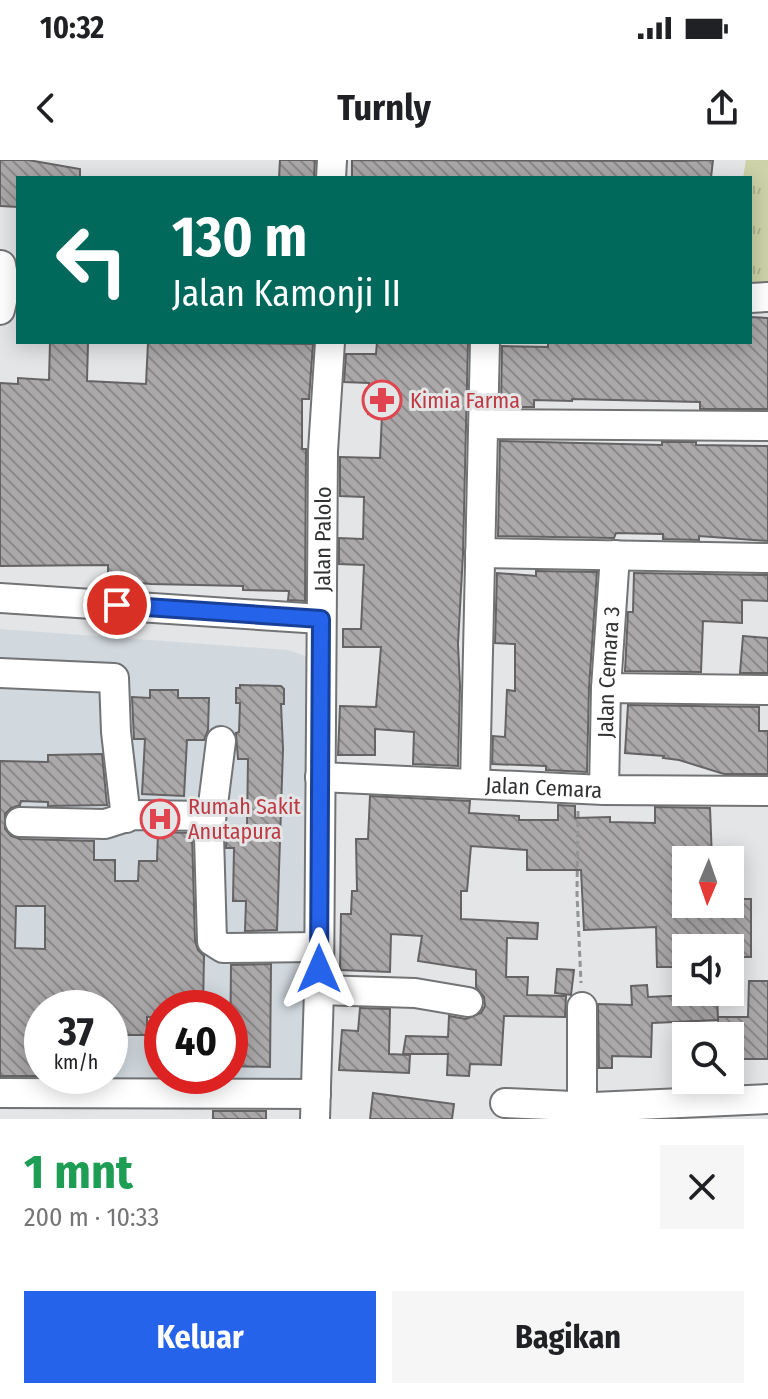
<!DOCTYPE html>
<html lang="id">
<head>
<meta charset="utf-8">
<style>
	:root { --surface:#fff; --page:#f6f6f6; --text:#202124; --muted:#757577; --accent:#2563eb }
	body { margin:0; font-family:"Fira Sans Condensed",sans-serif; background:var(--page); color:var(--text); height:100vh; display:flex; flex-direction:column; font-size:30px; white-space:nowrap }
	* { box-sizing:border-box; margin:0 }
	p { font-size:26px; color:var(--muted) }
	.icon { flex:none; width:44px; height:44px; fill:none; stroke:currentColor; stroke-width:2; stroke-linecap:round; stroke-linejoin:round }
	.map { position:relative; height:959px; overflow:hidden }
	.drawer { display:flex; flex-direction:column; background:var(--surface); flex:1 }
	.drawer>* { flex:none }
	.banner { position:absolute; left:16px; top:16px; width:736px; height:168px; border-radius:0px; box-shadow:0 4px 20px #0003; background:#00695c; color:#fff; overflow:hidden }
	.needle { width:52px; rotate:182deg }
	.fabs { position:absolute; left:672px; top:686px; display:grid; gap:16px }
	.fabs a { display:grid; place-items:center; width:72px; height:72px; border-radius:0px; background:var(--surface); box-shadow:0 4px 20px #0003; font-size:40px }
	.speed { position:absolute; left:24px; top:830px; display:flex; gap:16px; font-size:40px; font-weight:700; text-align:center }
	.speed>* { display:grid; place-content:center; width:104px; height:104px; border-radius:50%; background:var(--surface); box-shadow:0 4px 20px #0003; line-height:1 }
	.speed small { font-size:20px; font-weight:400 }
	.speed .limit { border:12px solid #d22; background:#fff; color:#111 }
	.pin { position:absolute; display:grid; place-items:center; width:68px; height:68px; color:#fff; margin:-34px; border:4px solid #fff; border-radius:50%; box-shadow:0 2px 8px #0007 }
	.me { position:absolute; width:88px; margin:-44px; rotate:0deg; stroke-linejoin:round; filter:drop-shadow(0 0 6px #0008) }
	.turn { display:flex; align-items:center; gap:28px; height:168px; padding:0 24px; font-size:36px }
	.turn .icon { width:104px; height:104px; stroke-width:2.5 }
	.turn b { display:block; font-size:56px; line-height:68px }
	.round { display:grid; place-items:center; flex:none; width:84px; height:84px; border-radius:0px; background:var(--page) }
	.headline { display:flex; align-items:center; justify-content:space-between; height:136px; padding:0 24px }
	h1 { font-size:48px; font-weight:700; line-height:60px; color:#1e9e55 }
	.button { display:flex; gap:16px; margin-top:auto; padding:16px 24px }
	.button a { flex:1; height:92px; border-radius:0px; background:var(--accent); color:#fff; font-size:32px; font-weight:700; line-height:92px; text-align:center }
	.button a+a { background:var(--page); color:var(--text) }
	.status { display:flex; justify-content:space-between; align-items:center; height:56px; padding:0 40px; background:var(--surface); direction:ltr }
	.status svg { height:22px; fill:currentColor }
	header { display:flex; justify-content:space-between; align-items:center; height:104px; padding:0 24px; background:var(--surface); font-size:36px; font-weight:700 }
	.map>svg:first-child { display:block }
</style>
</head>
<body>
<div class="status"><b>10:32</b><svg viewBox="0 0 49 12"><path d="M0 12V9h3v3zM5 12V6h3v6zM10 12V3h3v9zM15 12V0h3v12zM26 1h20v11H26zM47 4h2v5h-2z"/></svg></div>
<header><svg class="icon" aria-label="back" viewBox="0 0 24 24"><path d="M15 5l-7 7 7 7"/></svg>Turnly<svg class="icon" aria-label="share" viewBox="0 0 24 24"><path d="M12 15V3M7 8l5-5 5 5M5 13v7h14v-7"/></svg></header>
<div class="map">
<svg width="768" height="959" viewBox="0 0 768 959">
	<defs>
		<pattern id="grass-tufts" width="24" height="20" patternUnits="userSpaceOnUse" patternTransform="scale(2)"><rect width="24" height="20" fill="#ced2a9"/><path d="M3 7l-1-3M5 7V3M7 7l1-3M15 17l-1-3M17 17v-4M19 17l1-3" fill="none" stroke="#b1b592"/></pattern>
		<pattern id="building-back-hatch" width="6" height="6" patternUnits="userSpaceOnUse" patternTransform="scale(2)"><rect width="6" height="6" fill="#aba8aa"/><path d="M-1 5l2 2M0 0l6 6M5-1l2 2" fill="none" stroke="#8c898b"/></pattern>
	</defs>
	<rect width="100%" height="100%" fill="#e3e5e7"/>
	<path fill="#d1d9df" fill-rule="evenodd" d="M0 469 288 490 308 497 316 934 0 933ZM42 848H110V916H42ZM162 848H230V916H162Z"/>
	<path fill="url(#grass-tufts)" d="M746 0H768V142L750 141V18H743Z"/>
	<path fill="url(#building-back-hatch)" stroke="#656364" stroke-width="2" fill-rule="evenodd" d="M0 0H28L80 9V18H18V47L0 46Z
		M280 0H315L314 18H279Z
		M352 0 679 1 713 0 711 18H352Z
		M750 157 768 158V249H700V242L572 239V241L534 240V247H501L502 186 548 187V182H750Z
		M50 182 88 183 87 221 146 224 148 182 313 184 309 239H302V289H306L305 441 288 440 289 431 243 430V426L151 424 129 422V419H108V405L0 406V223L18 224V218L49 220Z
		M377 182H468L463 394 458 484 460 526 458 606 413 604 414 572 375 569V595H338L340 546 376 547 381 487H343V469H361L364 405 339 404V378L363 379 364 337 340 336V297L380 298 382 255 368 254 369 223 344 222 346 194H376Z
		M500 281 662 285V282H696V285L768 286V381L699 376V380L663 379V374L616 373 614 378 498 376Z
		M536 411 597 412 589 528 587 612 546 610V606L492 604 493 576 505 577 507 530 515 531V484L495 483 497 413 536 416Z
		M634 413 768 415V441L742 440V463L703 461 701 512 625 511 628 452H633Z
		M743 476 768 478V513H740Z
		M240 525 281 526 284 529V544H281L283 589 277 770 245 771 246 741H233L234 688H226L227 668H247L248 599H238L236 573 239 572 240 543H236V528H240Z
		M150 530H178V538H209L208 570 204 580H187L184 636 142 634 145 579H134L132 537 150 538Z
		M628 545 759 547V571H768V614H724L679 600 663 598 664 596 625 593Z
		M102 594 107 645 48 646V642L21 641 20 645 11 648 5 654V669L11 676 20 679 94 681V700H115V721H138L139 701H157L158 672 192 673 195 781 198 790 204 796 203 848H162V857H147V875H110V848H42V916H0V601L48 602V595ZM16 746H45V789L15 788Z
		M370 636 470 641 469 653 519 656V660H558V645L575 646V658L610 657V662L655 663V647L710 648 712 700H678V747L732 746V739H751V797H732V788H686V803H679V807H657L656 767 584 770 581 710H527V690L471 686 467 731H461V759L538 763 537 779 507 778 506 817H528L527 835 566 836 565 857 504 856 501 905 470 904 469 916 447 915 448 894H403L406 876 448 877 449 856 466 859 481 853 485 846 484 837 476 827V810L418 801 422 776 391 774 390 812 340 810 341 754H351L352 731H357L356 679H368Z
		M271 804 270 907 230 906 231 805Z
		M557 809 574 810 571 835 555 833Z
		M749 821H768V899H730V876H718V857H748Z
		M647 825 648 837 717 834 718 860 652 863 651 897 612 896V908H599L598 844 632 845 631 826Z
		M360 848 390 849 389 894 410 895 409 913 339 910 342 870 358 871Z
		M373 933 454 944 452 959H370Z
		M213 951H266V959H213Z"/>
	<g fill="none" stroke-linecap="round" stroke-linejoin="round">
		<g stroke="#727375" stroke-width="32">
			<g id="minor">
				<path d="M331 18 332 0"/>
				<path d="M750 138 768 137"/>
				<path d="M0 150 5 128 1 105"/>
				<path d="M484 264 768 266"/>
				<path d="M480 393 768 398"/>
				<path d="M0 438 321 459"/>
				<path d="M0 513 114 518 116 572 126 658"/>
				<path d="M606 528 768 530"/>
				<path d="M221 581 209 676 212 781 223 788 318 787"/>
				<path id="s1" d="M320 617 604 630 768 631"/>
				<path d="M475 624 485 182"/>
				<path id="s2" d="M604 630 606 528 615 395"/>
				<path d="M20 662 105 664 133 655 211 656"/>
				<path d="M319 830 415 833 468 842"/>
				<path d="M0 933 316 934"/>
				<path d="M505 943 594 947"/>
				<path d="M582 946V847"/>
				<path id="s3" d="M315 959 319 830 323 291 330 182"/>
				<path d="M594 959V947L768 939"/>
			</g>
		</g>
		<path stroke="#929496" stroke-width="3" stroke-dasharray="6 4" stroke-linecap="butt" d="M578 651 577 734 581 823"/>
		<use href="#minor" stroke="#fff" stroke-width="28"/>
	</g>
	<g fill="none" stroke-linecap="round" stroke-linejoin="round">
		<g stroke="#184099" stroke-width="20">
			<path id="route" d="M117 445 321 459 319 809"/>
		</g>
		<use href="#route" stroke="#2563eb" stroke-width="14"/>
	</g>
	<defs>
		<g id="pharmacy-ring" transform="scale(2)"><circle r="9.5" fill="#e3e5e7" stroke="#e0444e" stroke-width="1.5"/><path d="M-2-6h4v4h4v4h-4v4h-4v-4h-4v-4h4Z" fill="#e0444e"/></g>
		<g id="hospital-ring" transform="scale(2)"><circle r="9.5" fill="#e3e5e7" stroke="#e0444e" stroke-width="1.5"/><path d="M-5-5h3v3.5h4V-5h3V5h-3V1.5h-4V5h-3Z" fill="#e0444e"/></g>
	</defs>
	<g fill-rule="evenodd">
		<use href="#pharmacy-ring" x="382" y="240"/>
		<use href="#hospital-ring" x="160" y="659"/>
	</g>
	<g text-anchor="middle" stroke-width="6" stroke-linejoin="round" paint-order="stroke">
		<g font-size="22" fill="#be3a42" stroke="#e3e5e7" text-anchor="start">
			<text x="410" y="248">Kimia Farma</text>
			<text x="188" y="654">Rumah Sakit<tspan x="188" dy="25">Anutapura</tspan></text>
		</g>
		<g font-size="22" fill="#313233" stroke="#e3e5e7">
			<text dy="8" stroke="none"><textPath href="#s3" startOffset="580">Jalan Palolo</textPath></text>
			<text dy="8" stroke="none"><textPath href="#s2" startOffset="118">Jalan Cemara 3</textPath></text>
			<text dy="8" stroke="none"><textPath href="#s1" startOffset="224">Jalan Cemara</textPath></text>
		</g>
	</g>
</svg>
<div class="fabs">
<a><svg class="needle" viewBox="-14 -14 28 28"><path d="M0-13l5 13h-10z" fill="#e53935"/><path d="M0 13l5-13h-10z" fill="#757577"/></svg></a>
<a><svg class="icon" aria-label="sound" viewBox="0 0 24 24"><path d="M4 9h4l5-4v14l-5-4H4zM17 9q2 3 0 6"/></svg></a>
<a><svg class="icon" aria-label="search" viewBox="0 0 24 24"><circle cx="10" cy="10" r="6"/><path d="M15 15l6 6"/></svg></a>
</div>
<div class="speed"><div>37<small>km/h</small></div><div class="limit">40</div></div>
<div class="pin" style="left:117px;top:445px;background:#d93025"><svg class="icon" aria-label="arrive" viewBox="0 0 24 24"><path d="M6 21V4h12l-3 4 3 4H6"/></svg></div>
<svg class="me" style="left:319px;top:809px" viewBox="-20 -20 40 40"><path d="M0-17L14 15 0 8-14 15z" fill="#2563eb" stroke="#fff" stroke-width="4"/></svg>
<div class="banner">
<div class="turn"><svg class="icon" aria-label="left" viewBox="0 0 24 24"><path d="M17 20v-9H6M10 6l-5 5 5 5"/></svg><div><b>130 m</b>Jalan Kamonji II</div></div>
</div>
</div>
<section class="drawer">
<div class="headline"><div><h1>1 mnt</h1><p>200 m · 10:33</p></div><a class="round"><svg class="icon" aria-label="close" viewBox="0 0 24 24"><path d="M6 6l12 12M18 6L6 18"/></svg></a></div>
<div class="button"><a>Keluar</a><a>Bagikan</a></div>
</section>
</body>
</html>
